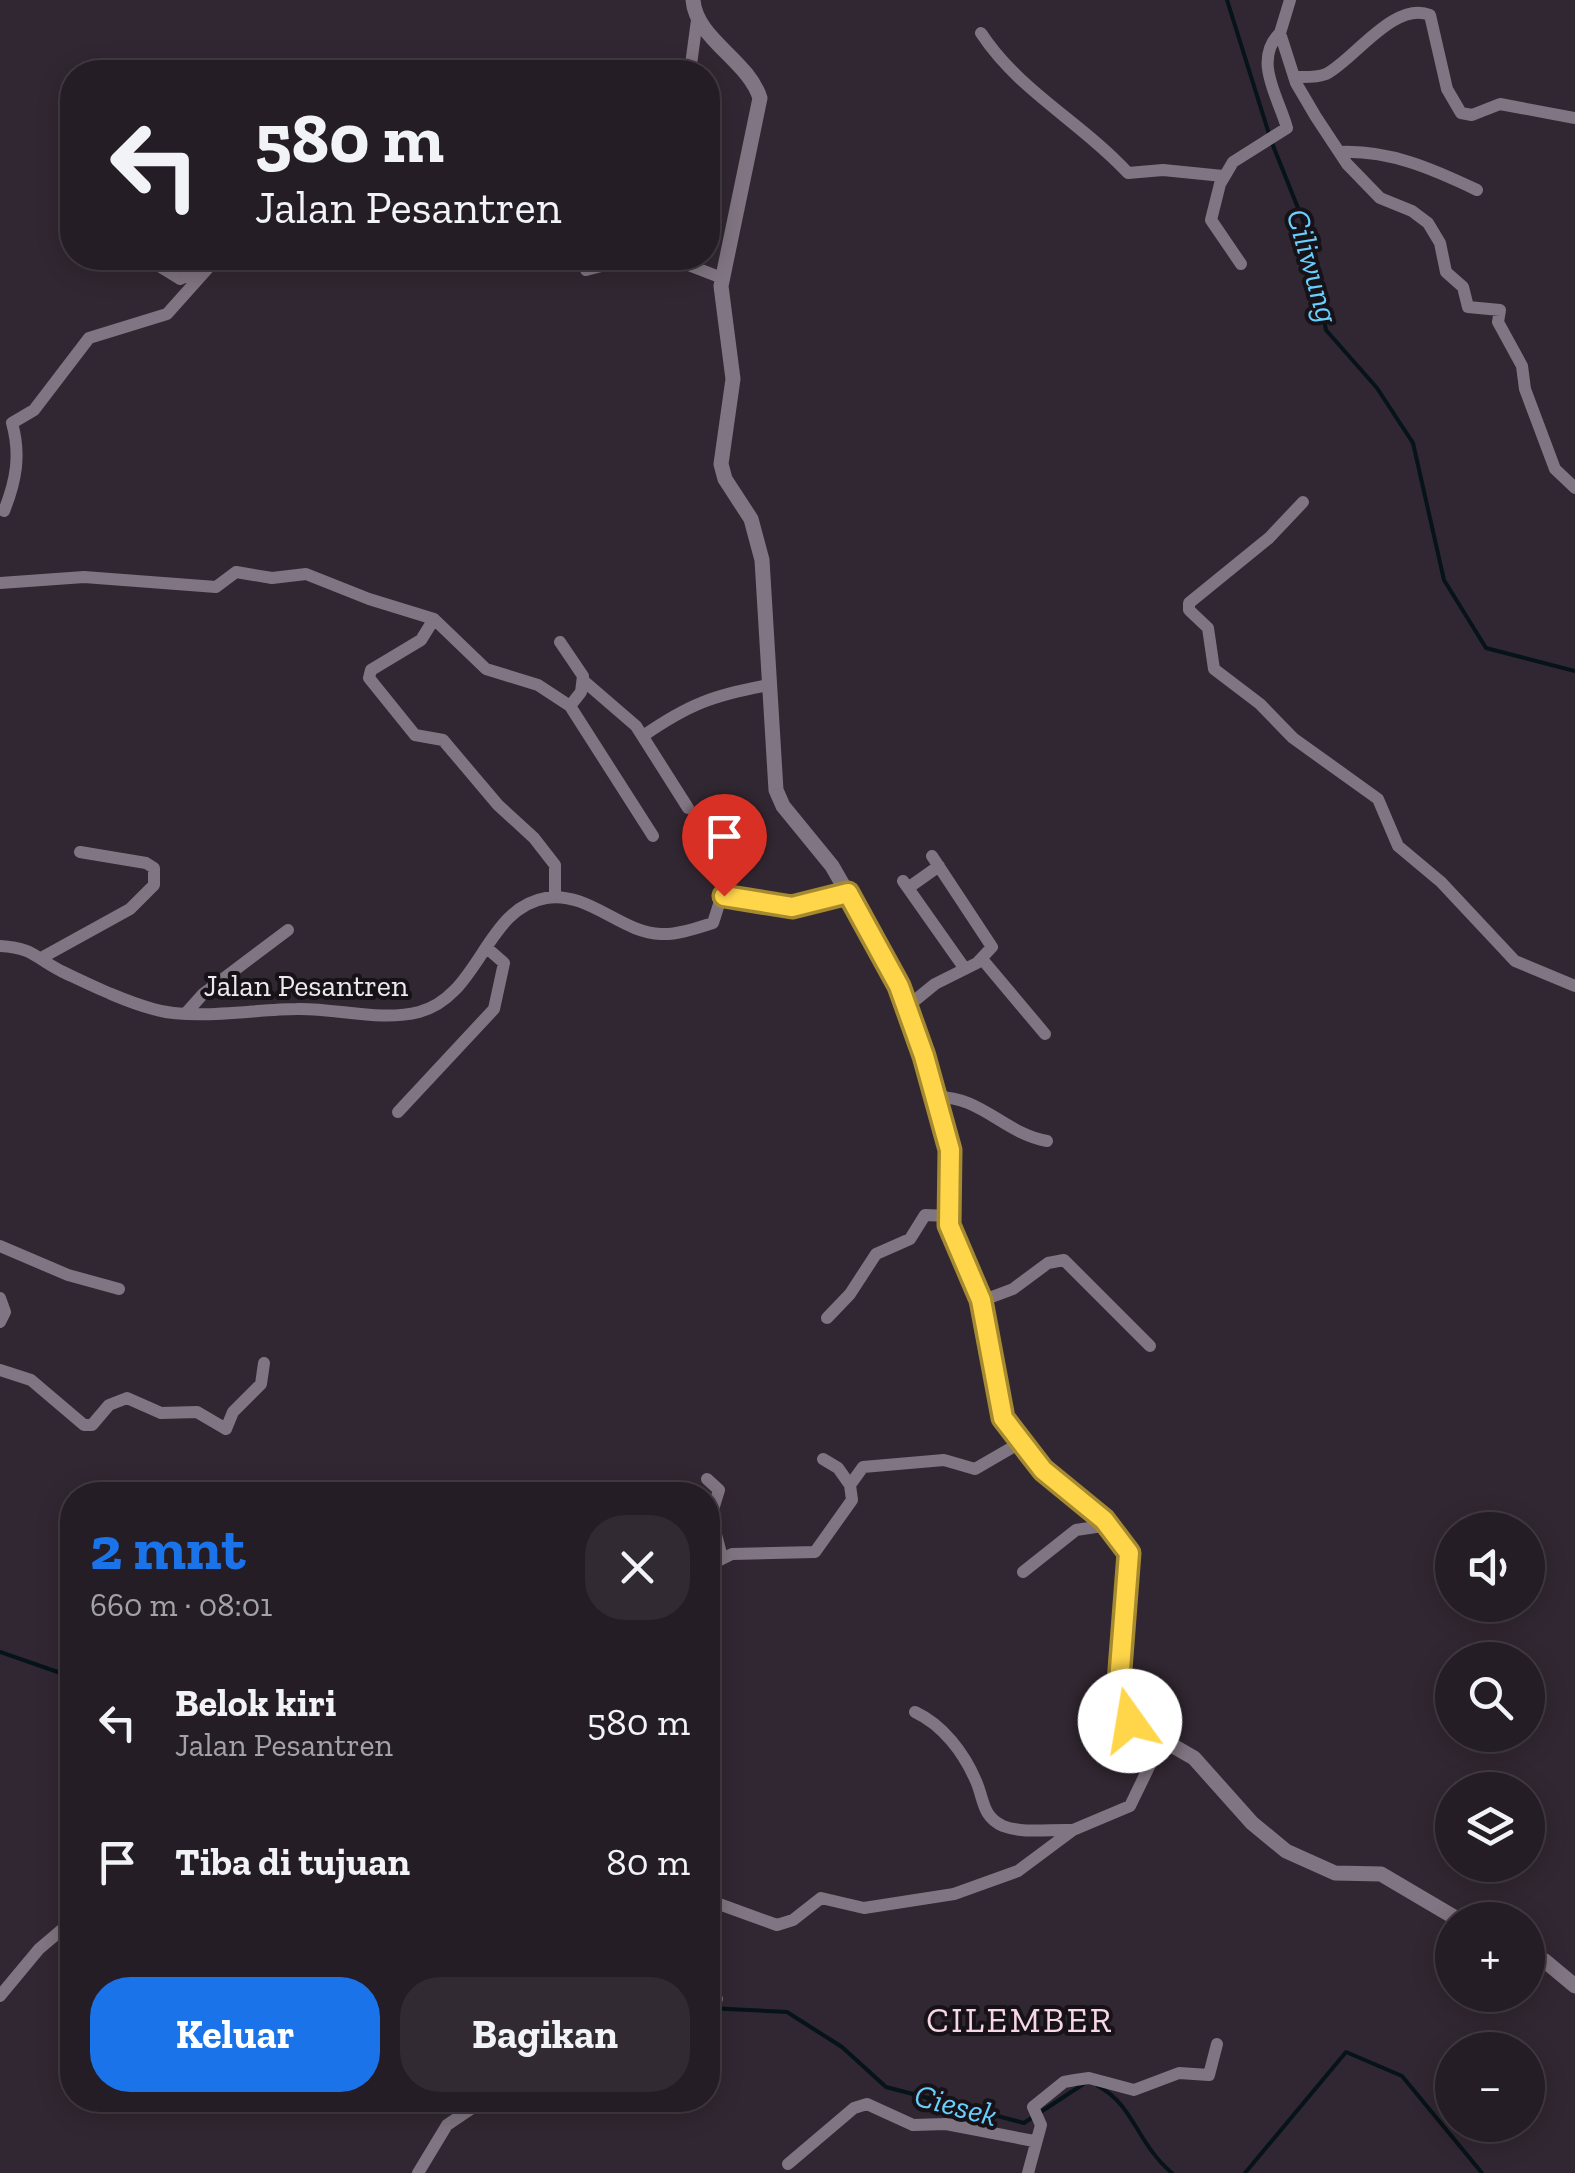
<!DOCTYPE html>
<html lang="id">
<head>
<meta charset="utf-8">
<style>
	:root { --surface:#251d26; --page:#312a32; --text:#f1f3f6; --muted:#a3a2a7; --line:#423b43; --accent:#1a73e8 }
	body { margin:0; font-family:"Zilla Slab",serif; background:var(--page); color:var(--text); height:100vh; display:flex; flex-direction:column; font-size:38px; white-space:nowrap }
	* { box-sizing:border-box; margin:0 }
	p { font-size:32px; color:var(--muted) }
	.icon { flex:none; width:55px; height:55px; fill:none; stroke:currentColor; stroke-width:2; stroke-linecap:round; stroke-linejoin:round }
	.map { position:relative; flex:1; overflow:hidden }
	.panel { position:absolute; left:60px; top:1482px; width:660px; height:630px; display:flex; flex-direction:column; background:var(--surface); border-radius:40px; box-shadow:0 5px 25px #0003,0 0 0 2px var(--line) }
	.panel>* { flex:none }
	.hud { position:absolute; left:60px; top:60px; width:660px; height:210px; border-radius:40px; box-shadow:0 5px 25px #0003,0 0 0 2px var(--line); background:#251d26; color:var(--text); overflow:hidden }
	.fabs { position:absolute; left:1435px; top:1512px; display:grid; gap:20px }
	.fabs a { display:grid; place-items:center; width:110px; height:110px; border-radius:50%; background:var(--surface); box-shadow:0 5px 25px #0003,0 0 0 2px var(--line); font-size:50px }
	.pin { position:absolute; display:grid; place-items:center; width:85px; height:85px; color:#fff; margin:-102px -42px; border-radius:50% 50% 50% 0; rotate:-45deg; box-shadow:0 0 10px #0007 }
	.pin .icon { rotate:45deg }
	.me { position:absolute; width:110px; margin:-55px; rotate:347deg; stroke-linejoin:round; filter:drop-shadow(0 0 8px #0008) }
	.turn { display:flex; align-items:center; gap:35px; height:210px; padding:0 30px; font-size:45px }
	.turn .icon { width:130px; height:130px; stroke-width:2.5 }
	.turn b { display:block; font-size:70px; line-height:85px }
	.round { display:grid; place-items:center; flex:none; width:105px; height:105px; border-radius:40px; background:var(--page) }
	.summary { display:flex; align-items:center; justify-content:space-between; height:170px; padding:0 30px }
	h1 { font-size:60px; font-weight:800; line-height:75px; color:var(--accent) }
	.primary-button { display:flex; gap:20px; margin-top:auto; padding:20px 30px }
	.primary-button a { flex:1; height:115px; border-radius:40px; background:var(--accent); color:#fff; font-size:40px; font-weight:800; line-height:115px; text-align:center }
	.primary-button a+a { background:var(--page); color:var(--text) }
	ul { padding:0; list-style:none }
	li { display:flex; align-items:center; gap:30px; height:140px; padding:0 30px }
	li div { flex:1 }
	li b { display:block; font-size:38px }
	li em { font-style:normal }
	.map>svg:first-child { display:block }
</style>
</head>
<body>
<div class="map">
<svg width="1575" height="2173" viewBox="0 0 1575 2173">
	<rect width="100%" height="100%" fill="#312732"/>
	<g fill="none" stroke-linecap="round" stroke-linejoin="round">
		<path stroke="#061319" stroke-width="4" d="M1227 0 1269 134
			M1272 143 1306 228 1326 330 1377 388 1413 443 1444 580 1486 648 1575 671
			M0 1652 72 1677
			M708 2008 787 2012 842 2047 886 2087 1024 2123 1085 2083
			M1098 2086C1134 2105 1137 2144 1172 2173
			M1245 2173 1346 2052 1402 2076 1482 2173"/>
		<path stroke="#807582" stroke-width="12" d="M1290 0 1280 33 1296 83 1316 117 1347 164 1380 198 1412 211 1428 223 1440 243 1446 272 1463 287 1468 307 1500 310 1498 322 1522 366 1525 389 1555 469 1575 488
			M981 33C1019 91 1081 122 1128 173L1163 170 1223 176
			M690 72 697 20
			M1294 77C1304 77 1316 78 1326 74 1353 61 1394 0 1430 15L1447 89 1461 113 1472 115 1500 104 1575 118
			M1340 152C1390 150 1433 169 1477 190
			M146 258 180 279 200 270
			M670 258 722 278
			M1241 264 1211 220 1220 184 1233 162 1287 128C1279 98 1252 60 1280 33
			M586 270 632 258
			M1303 502 1269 538 1189 603V610L1208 628 1214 669 1260 704 1293 738 1378 799 1398 846 1441 882 1515 961 1575 986
			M4 511C16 481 21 455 12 423L34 410 89 338 167 314 217 258
			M0 583 84 577 216 587 236 572 272 578 306 574 369 599 434 619 421 640 371 670 369 678 415 735 443 740 498 805 534 838 555 865V897
			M434 619 486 669 538 685 570 706 653 836
			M560 642 583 676 581 692 570 706
			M585 682 636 726 688 808
			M643 736C689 704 714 695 769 685
			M903 881 965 969
			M908 888 939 866
			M0 946C34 948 35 958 61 971 91 985 121 1000 153 1009 192 1021 256 1009 297 1009 337 1008 380 1022 419 1012 480 996 485 908 546 898 589 891 621 933 661 934 677 935 697 928 713 923L720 901 728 895 793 907 848 893
			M43 957 130 909 154 885V868L146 863 80 852
			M982 959 1045 1034
			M908 1006 935 984 977 963 992 947 932 856
			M187 1012 203 994 288 930
			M935 1097C980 1095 1005 1134 1047 1141
			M398 1112 494 1009 504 963 487 948
			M0 1246 68 1275 119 1289
			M0 1298 5 1312 0 1322
			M981 1301 1013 1289 1048 1263 1064 1260 1150 1346
			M827 1318 850 1294 876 1254 910 1239 925 1215 948 1216
			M0 1370 31 1380 84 1425H92L109 1405 127 1398 161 1413 197 1412 226 1429 233 1412 261 1384 264 1363
			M823 1459 838 1468 850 1485
			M707 1479 719 1490 711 1516 722 1557
			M708 1566 732 1554 815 1552 852 1500 850 1485 863 1467 944 1460 975 1469 1020 1443
			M1023 1572 1076 1530 1109 1525
			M915 1712C943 1725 964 1753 976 1781 984 1799 982 1817 1003 1826 1024 1834 1050 1829 1073 1830
			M708 1900 777 1925 793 1920 821 1898 864 1908 954 1894 1018 1871 1073 1830 1130 1806 1161 1742
			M0 1996 39 1949 72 1921
			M708 1999H717
			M788 2164 854 2108 867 2104 913 2125 946 2124 1034 2141
			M418 2173 447 2125 484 2100
			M1028 2173 1041 2125 1033 2107 1064 2082 1075 2080 1089 2078 1134 2090 1179 2073 1209 2075 1217 2044"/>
		<path stroke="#807582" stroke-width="15" d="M693 0C696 39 748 60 760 98L721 286 733 379 721 464 725 479 751 519 762 560 776 790 783 806 832 866 894 974 911 1016 949 1144V1225L981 1301 1005 1423 1056 1483 1116 1532 1129 1553 1118 1695 1130 1721 1194 1758 1252 1823 1286 1851 1335 1873 1381 1874 1459 1920
			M1528 1958 1545 1961 1575 1986"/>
	</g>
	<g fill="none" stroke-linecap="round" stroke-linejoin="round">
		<g stroke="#a68a30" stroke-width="25">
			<path id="route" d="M724 896 792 907 848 893 899 986 924 1056 950 1150 949 1225 981 1300 1003 1418 1043 1470 1104 1520 1129 1553 1118 1695 1130 1721"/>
		</g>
		<use href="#route" stroke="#ffd54a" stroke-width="18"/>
	</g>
	<g text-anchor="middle" stroke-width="8" stroke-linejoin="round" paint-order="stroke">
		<g font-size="30" fill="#eee8ef" stroke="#161217">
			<text x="306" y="996">Jalan Pesantren</text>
		</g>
		<g font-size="32" font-style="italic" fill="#68cffe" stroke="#161217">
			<text transform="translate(1313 266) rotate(74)" y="11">Ciliwung</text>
			<text transform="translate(956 2105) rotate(15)" y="11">Ciesek</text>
		</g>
		<g font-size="35" letter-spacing="2.5" fill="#f7d7e4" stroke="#161217">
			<text x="1020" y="2032">CILEMBER</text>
		</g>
	</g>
</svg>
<div class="fabs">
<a><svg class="icon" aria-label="sound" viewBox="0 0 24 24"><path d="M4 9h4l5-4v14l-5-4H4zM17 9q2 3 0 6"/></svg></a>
<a><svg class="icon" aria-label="search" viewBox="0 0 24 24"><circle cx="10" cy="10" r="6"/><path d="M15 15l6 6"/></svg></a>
<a><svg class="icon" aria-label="layers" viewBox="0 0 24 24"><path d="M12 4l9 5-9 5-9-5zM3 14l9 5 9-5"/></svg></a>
<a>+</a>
<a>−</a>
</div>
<div class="pin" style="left:724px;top:896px;background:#d93025"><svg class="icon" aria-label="arrive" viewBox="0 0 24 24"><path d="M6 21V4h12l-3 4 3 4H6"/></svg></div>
<svg class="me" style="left:1130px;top:1721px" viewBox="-20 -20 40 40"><circle r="19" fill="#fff"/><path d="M0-13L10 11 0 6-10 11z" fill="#ffd54a"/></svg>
<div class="hud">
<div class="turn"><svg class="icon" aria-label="left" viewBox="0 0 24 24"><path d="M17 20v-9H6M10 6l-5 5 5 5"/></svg><div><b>580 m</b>Jalan Pesantren</div></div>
</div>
<section class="panel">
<div class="summary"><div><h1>2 mnt</h1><p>660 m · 08:01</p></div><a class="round"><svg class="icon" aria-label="close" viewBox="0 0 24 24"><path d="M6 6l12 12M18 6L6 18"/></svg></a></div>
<ul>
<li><svg class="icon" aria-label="left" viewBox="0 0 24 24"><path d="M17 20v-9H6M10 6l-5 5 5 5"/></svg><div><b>Belok kiri</b><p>Jalan Pesantren</p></div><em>580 m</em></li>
<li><svg class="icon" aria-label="arrive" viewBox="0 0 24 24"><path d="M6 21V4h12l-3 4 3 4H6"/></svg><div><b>Tiba di tujuan</b></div><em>80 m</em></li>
</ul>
<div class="primary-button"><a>Keluar</a><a>Bagikan</a></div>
</section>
</div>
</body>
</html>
